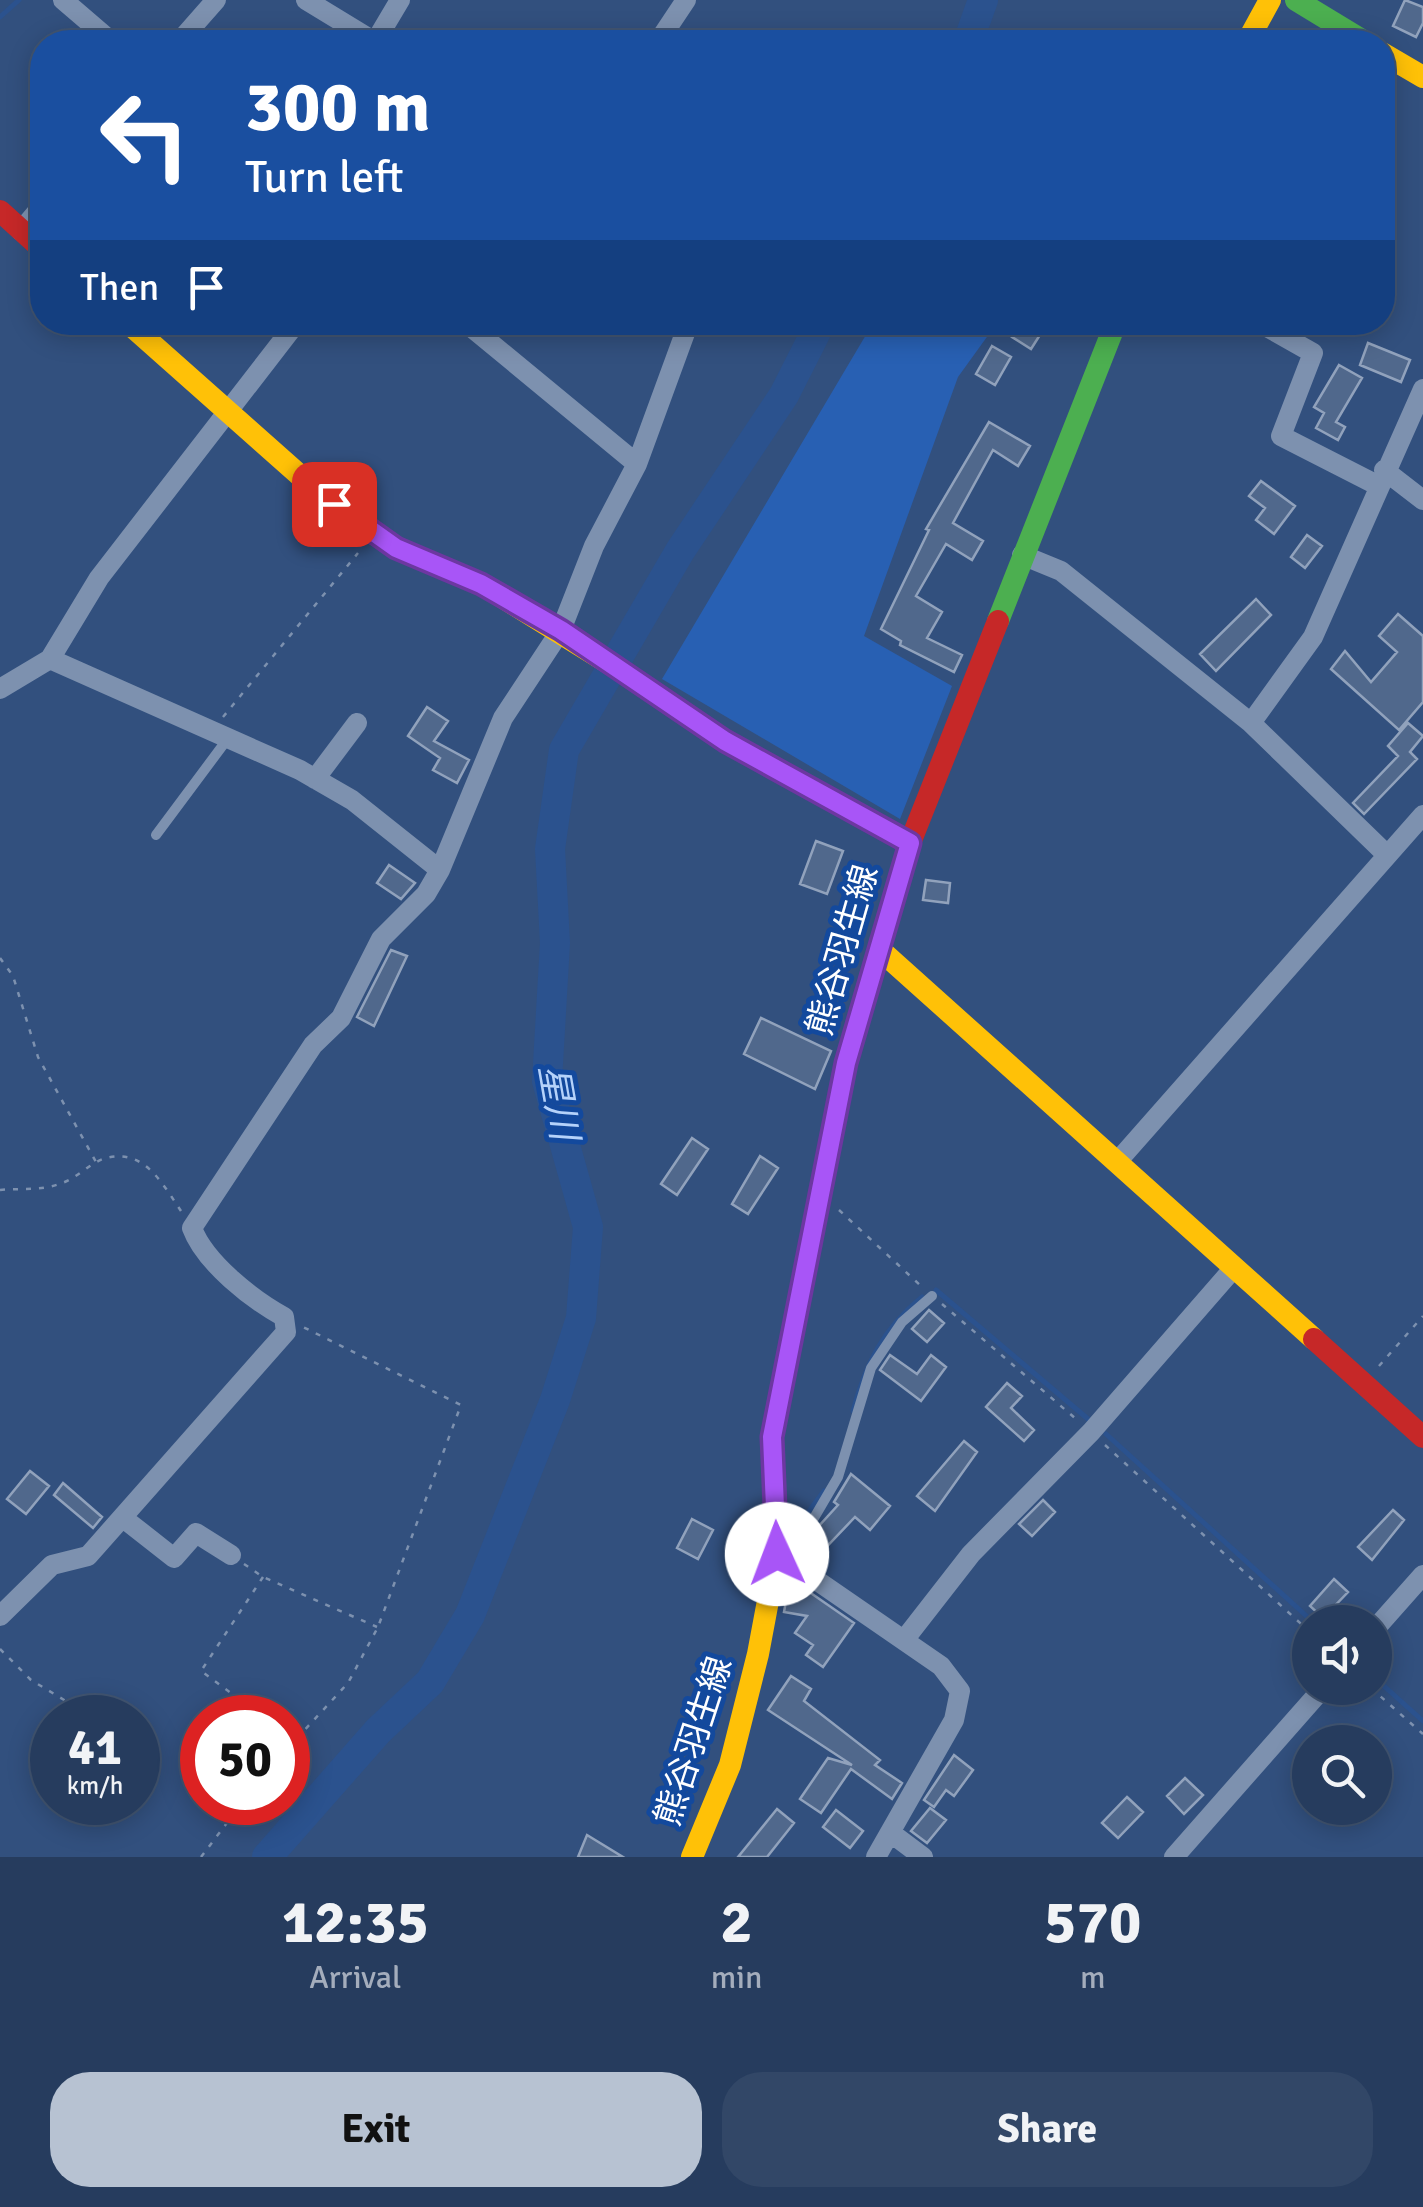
<!DOCTYPE html>
<html lang="en">
<head>
<meta charset="utf-8">
<style>
	:root { --surface:#263c5e; --page:#324767; --text:#f1f3f6; --muted:#a4adbc; --line:#425673; --accent:#b7c2d2 }
	body { margin:0; font-family:Signika,"Noto Sans JP",sans-serif; background:var(--page); color:var(--text); height:100vh; display:flex; flex-direction:column; font-size:38px; white-space:nowrap }
	* { box-sizing:border-box; margin:0 }
	p { font-size:32px; color:var(--muted) }
	.icon { flex:none; width:55px; height:55px; fill:none; stroke:currentColor; stroke-width:2; stroke-linecap:round; stroke-linejoin:round }
	.map { position:relative; height:1857px; overflow:hidden }
	.side { display:flex; flex-direction:column; background:var(--surface); flex:1 }
	.side>* { flex:none }
	.guide { position:absolute; left:30px; top:30px; width:1365px; height:305px; border-radius:40px; box-shadow:0 5px 25px #0003,0 0 0 2px var(--line); background:#1a4fa0; color:#fff; overflow:hidden }
	.fabs { position:absolute; left:1292px; top:1605px; display:grid; gap:20px }
	.fabs a { display:grid; place-items:center; width:100px; height:100px; border-radius:50%; background:var(--surface); box-shadow:0 5px 25px #0003,0 0 0 2px var(--line); font-size:50px }
	.speed { position:absolute; left:30px; top:1695px; display:flex; gap:20px; font-size:50px; font-weight:700; text-align:center }
	.speed>* { display:grid; place-content:center; width:130px; height:130px; border-radius:50%; background:var(--surface); box-shadow:0 5px 25px #0003,0 0 0 2px var(--line); line-height:1 }
	.speed small { font-size:25px; font-weight:400 }
	.speed .limit { border:15px solid #d22; background:#fff; color:#111 }
	.pin { position:absolute; display:grid; place-items:center; width:85px; height:85px; color:#fff; margin:-42px; border-radius:20px; box-shadow:0 5px 15px #0006 }
	.me { position:absolute; width:110px; margin:-55px; rotate:358deg; stroke-linejoin:round; filter:drop-shadow(0 0 8px #0008) }
	.turn { display:flex; align-items:center; gap:35px; height:210px; padding:0 50px; font-size:45px }
	.turn .icon { width:130px; height:130px; stroke-width:2.5 }
	.turn b { display:block; font-size:70px; line-height:85px }
	.then { display:flex; align-items:center; height:95px; padding:0 50px; background:#0003; gap:20px; font-size:38px }
	.eta { display:flex; justify-content:space-evenly; align-items:center; height:170px; text-align:center }
	.eta b { font-size:60px; font-weight:700; line-height:70px }
	.button { display:flex; gap:20px; margin-top:auto; padding:20px 50px }
	.button a { flex:1; height:115px; border-radius:40px; background:var(--accent); color:#111; font-size:40px; font-weight:700; line-height:115px; text-align:center }
	.button a+a { background:var(--page); color:var(--text) }
	.map>svg:first-child { display:block }
</style>
</head>
<body>
<div class="map">
<svg width="1423" height="1857" viewBox="0 0 1423 1857">
	<rect width="100%" height="100%" fill="#32507e"/>
	<path fill="#2860b3" d="M873 323H997L958 377 864 636 952 686 900 819 662 679Z"/>
	<g fill="none" stroke-linecap="round" stroke-linejoin="round">
		<path stroke="#2b528e" stroke-width="5" d="M0 17 19 0
			M936 1290 1088 1419
			M853 1411C866 1363 883 1329 922 1297
			M1106 1434 1313 1622
			M798 1526 824 1491
			M1375 1678 1423 1721"/>
		<path stroke="#2b528e" stroke-width="30" d="M968 42 983 0
			M267 1857 378 1731 430 1682 470 1615 555 1400 581 1318 588 1227 547 1081 555 943 550 849 564 750 680 551 784 395 821 322"/>
	</g>
	<path fill="#50688c" stroke="#91a2bc" stroke-width="2.5" d="M1405 0 1423 7V23L1416 37 1393 26Z
		M1021 322 1045 327 1031 349 1012 337Z
		M1368 343 1410 360 1401 382 1360 365Z
		M992 346 1011 357 995 385 976 374Z
		M1339 365 1362 378 1336 422 1345 427 1338 440 1316 428 1324 413 1314 407Z
		M989 422 1030 446 1018 466 993 450 953 523 983 541 972 560 946 544 916 596 942 612 927 638 962 655 954 672 900 645 901 641 881 629 929 530 926 529Z
		M1261 481 1295 506 1274 534 1256 520 1265 508 1249 496Z
		M1307 535 1322 546 1305 568 1291 557Z
		M1256 599 1271 615 1216 671 1200 654Z
		M1398 614 1423 636V702L1399 730 1331 669 1345 651 1371 682 1397 652 1379 636Z
		M427 707 448 721 434 741 469 760 457 783 433 770 440 758 408 736Z
		M1408 723 1423 736 1410 752 1417 759 1364 814 1353 803 1398 756 1388 746Z
		M816 841 843 851 827 894 800 884Z
		M389 865 415 883 401 899 377 883Z
		M926 880 950 883 948 903 923 900Z
		M391 950 407 956 374 1026 357 1017Z
		M761 1018 831 1051 815 1089 744 1054Z
		M692 1138 708 1149 677 1195 661 1184Z
		M760 1156 778 1168 748 1214 732 1204Z
		M929 1310 944 1323 927 1342 912 1329Z
		M890 1355 917 1374 931 1355 946 1367 921 1401 880 1370Z
		M1007 1383 1022 1396 1011 1408 1034 1430 1024 1441 986 1407Z
		M964 1441 977 1452 935 1511 917 1496Z
		M30 1471 49 1486 26 1514 7 1499Z
		M851 1474 890 1506 870 1530 855 1517 813 1561 797 1550 838 1505 834 1502Z
		M63 1483 102 1517 93 1528 54 1495Z
		M1043 1500 1055 1512 1032 1536 1019 1524Z
		M1393 1510 1404 1520 1372 1560 1358 1547Z
		M692 1519 713 1530 698 1559 677 1548Z
		M1334 1579 1348 1592 1323 1618 1310 1606Z
		M789 1585 802 1587 854 1623 823 1667 806 1655 813 1645 795 1633 807 1616 784 1612Z
		M791 1676 811 1689 804 1701 880 1760 875 1765 902 1783 892 1799 851 1769 821 1813 800 1799 828 1758 852 1765 768 1710Z
		M954 1755 973 1770 954 1796 946 1790 934 1807 924 1800Z
		M1185 1778 1203 1795 1184 1814 1167 1796Z
		M1127 1797 1143 1812 1118 1838 1102 1823Z
		M930 1808 946 1820 927 1843 911 1831Z
		M777 1809 794 1823 767 1857H738Z
		M836 1810 863 1831 850 1848 823 1827Z
		M587 1835 623 1857H578Z"/>
	<g fill="none" stroke-linecap="round" stroke-linejoin="round">
		<path stroke="#7d91af" stroke-width="2.5" stroke-dasharray="5 8" stroke-linecap="butt" d="M223 717 358 553
			M0 958 13 976 38 1057 96 1162
			M0 1190C21 1188 42 1191 62 1183 77 1178 89 1164 103 1159 143 1146 162 1183 181 1211
			M839 1210 921 1286
			M942 1304 1076 1419
			M1379 1366 1423 1316
			M1105 1445 1310 1632
			M244 1564 263 1577 377 1627
			M263 1577 201 1671 265 1718
			M0 1649 31 1680 94 1718
			M1371 1688 1423 1734
			M288 1748 348 1683 378 1627 461 1405 303 1327
			M201 1857 243 1802"/>
		<path stroke="#7d91af" stroke-width="10" d="M1216 322 1244 327 1246 322
			M156 835 229 737
			M781 1549 814 1518 838 1477 871 1368 902 1322 932 1296"/>
		<path stroke="#7d91af" stroke-width="20" d="M63 0 112 42
			M306 0 375 42
			M179 42 216 0
			M375 42 400 0
			M658 42 686 0
			M21 231 42 206
			M465 322 637 464
			M1258 322 1313 353 1281 436 1379 486
			M1384 470 1423 500
			M1022 555 1061 571 1251 723 1387 855
			M50 659 300 770 352 800 440 870
			M0 689 50 659 99 578 297 322
			M1251 723 1313 637 1423 389
			M315 779 357 723
			M1117 1162 1423 815
			M123 1518 174 1558 196 1533 231 1555
			M777 1553 941 1666 960 1691 954 1720 876 1857
			M0 1616 52 1565 88 1556 286 1332 284 1317C253 1300 205 1263 192 1228L313 1045 341 1018 381 939 426 894 440 870 503 718 561 630 594 546 637 464 689 322
			M1375 1629 1423 1575
			M904 1640 971 1554 1091 1432 1233 1269
			M891 1833 923 1857
			M1174 1857 1323 1688"/>
		<path stroke="#4caf50" stroke-width="22" d="M1296 0 1365 42
			M998 621 1116 322"/>
		<path stroke="#ffc107" stroke-width="22" d="M1247 42 1270 0
			M1382 53 1423 77
			M127 322 349 519 396 547 481 584 634 679
			M879 949 1314 1339
			M692 1857 730 1765 758 1654 777 1553 772 1437 793 1331"/>
		<path stroke="#c62828" stroke-width="22" d="M0 211 42 249
			M634 679 725 741 910 843
			M793 1331 846 1063 910 843 998 621
			M1314 1339 1423 1437"/>
	</g>
	<g fill="none" stroke-linecap="round" stroke-linejoin="round">
		<g stroke="#6d37a1" stroke-width="25">
			<path id="route" d="M334 504 396 548 481 584 561 630 725 741 910 843 846 1063 772 1437 777 1554"/>
		</g>
		<use href="#route" stroke="#a855f7" stroke-width="18"/>
	</g>
	<g text-anchor="middle" stroke-width="10" stroke-linejoin="round" paint-order="stroke">
		<g font-size="35" fill="#fff" stroke="#13499d">
			<text transform="translate(842 950) rotate(-74)" y="12">熊谷羽生線</text>
			<text transform="translate(693 1741) rotate(-72)" y="12">熊谷羽生線</text>
		</g>
		<g font-size="38" font-style="italic" fill="#b5d2fa" stroke="#13499d">
			<text transform="translate(559 1102) rotate(80)" y="13">星川</text>
		</g>
	</g>
</svg>
<div class="fabs">
<a><svg class="icon" aria-label="sound" viewBox="0 0 24 24"><path d="M4 9h4l5-4v14l-5-4H4zM17 9q2 3 0 6"/></svg></a>
<a><svg class="icon" aria-label="search" viewBox="0 0 24 24"><circle cx="10" cy="10" r="6"/><path d="M15 15l6 6"/></svg></a>
</div>
<div class="speed"><div>41<small>km/h</small></div><div class="limit">50</div></div>
<div class="pin" style="left:334px;top:504px;background:#d93025"><svg class="icon" aria-label="arrive" viewBox="0 0 24 24"><path d="M6 21V4h12l-3 4 3 4H6"/></svg></div>
<svg class="me" style="left:777px;top:1554px" viewBox="-20 -20 40 40"><circle r="19" fill="#fff"/><path d="M0-13L10 11 0 6-10 11z" fill="#a855f7"/></svg>
<div class="guide">
<div class="turn"><svg class="icon" aria-label="left" viewBox="0 0 24 24"><path d="M17 20v-9H6M10 6l-5 5 5 5"/></svg><div><b>300 m</b>Turn left</div></div>
<div class="then">Then<svg class="icon" aria-label="arrive" viewBox="0 0 24 24"><path d="M6 21V4h12l-3 4 3 4H6"/></svg></div>
</div>
</div>
<section class="side">
<div class="eta">
<div><b>12:35</b><p>Arrival</p></div>
<div><b>2</b><p>min</p></div>
<div><b>570</b><p>m</p></div>
</div>
<div class="button"><a>Exit</a><a>Share</a></div>
</section>
</body>
</html>
